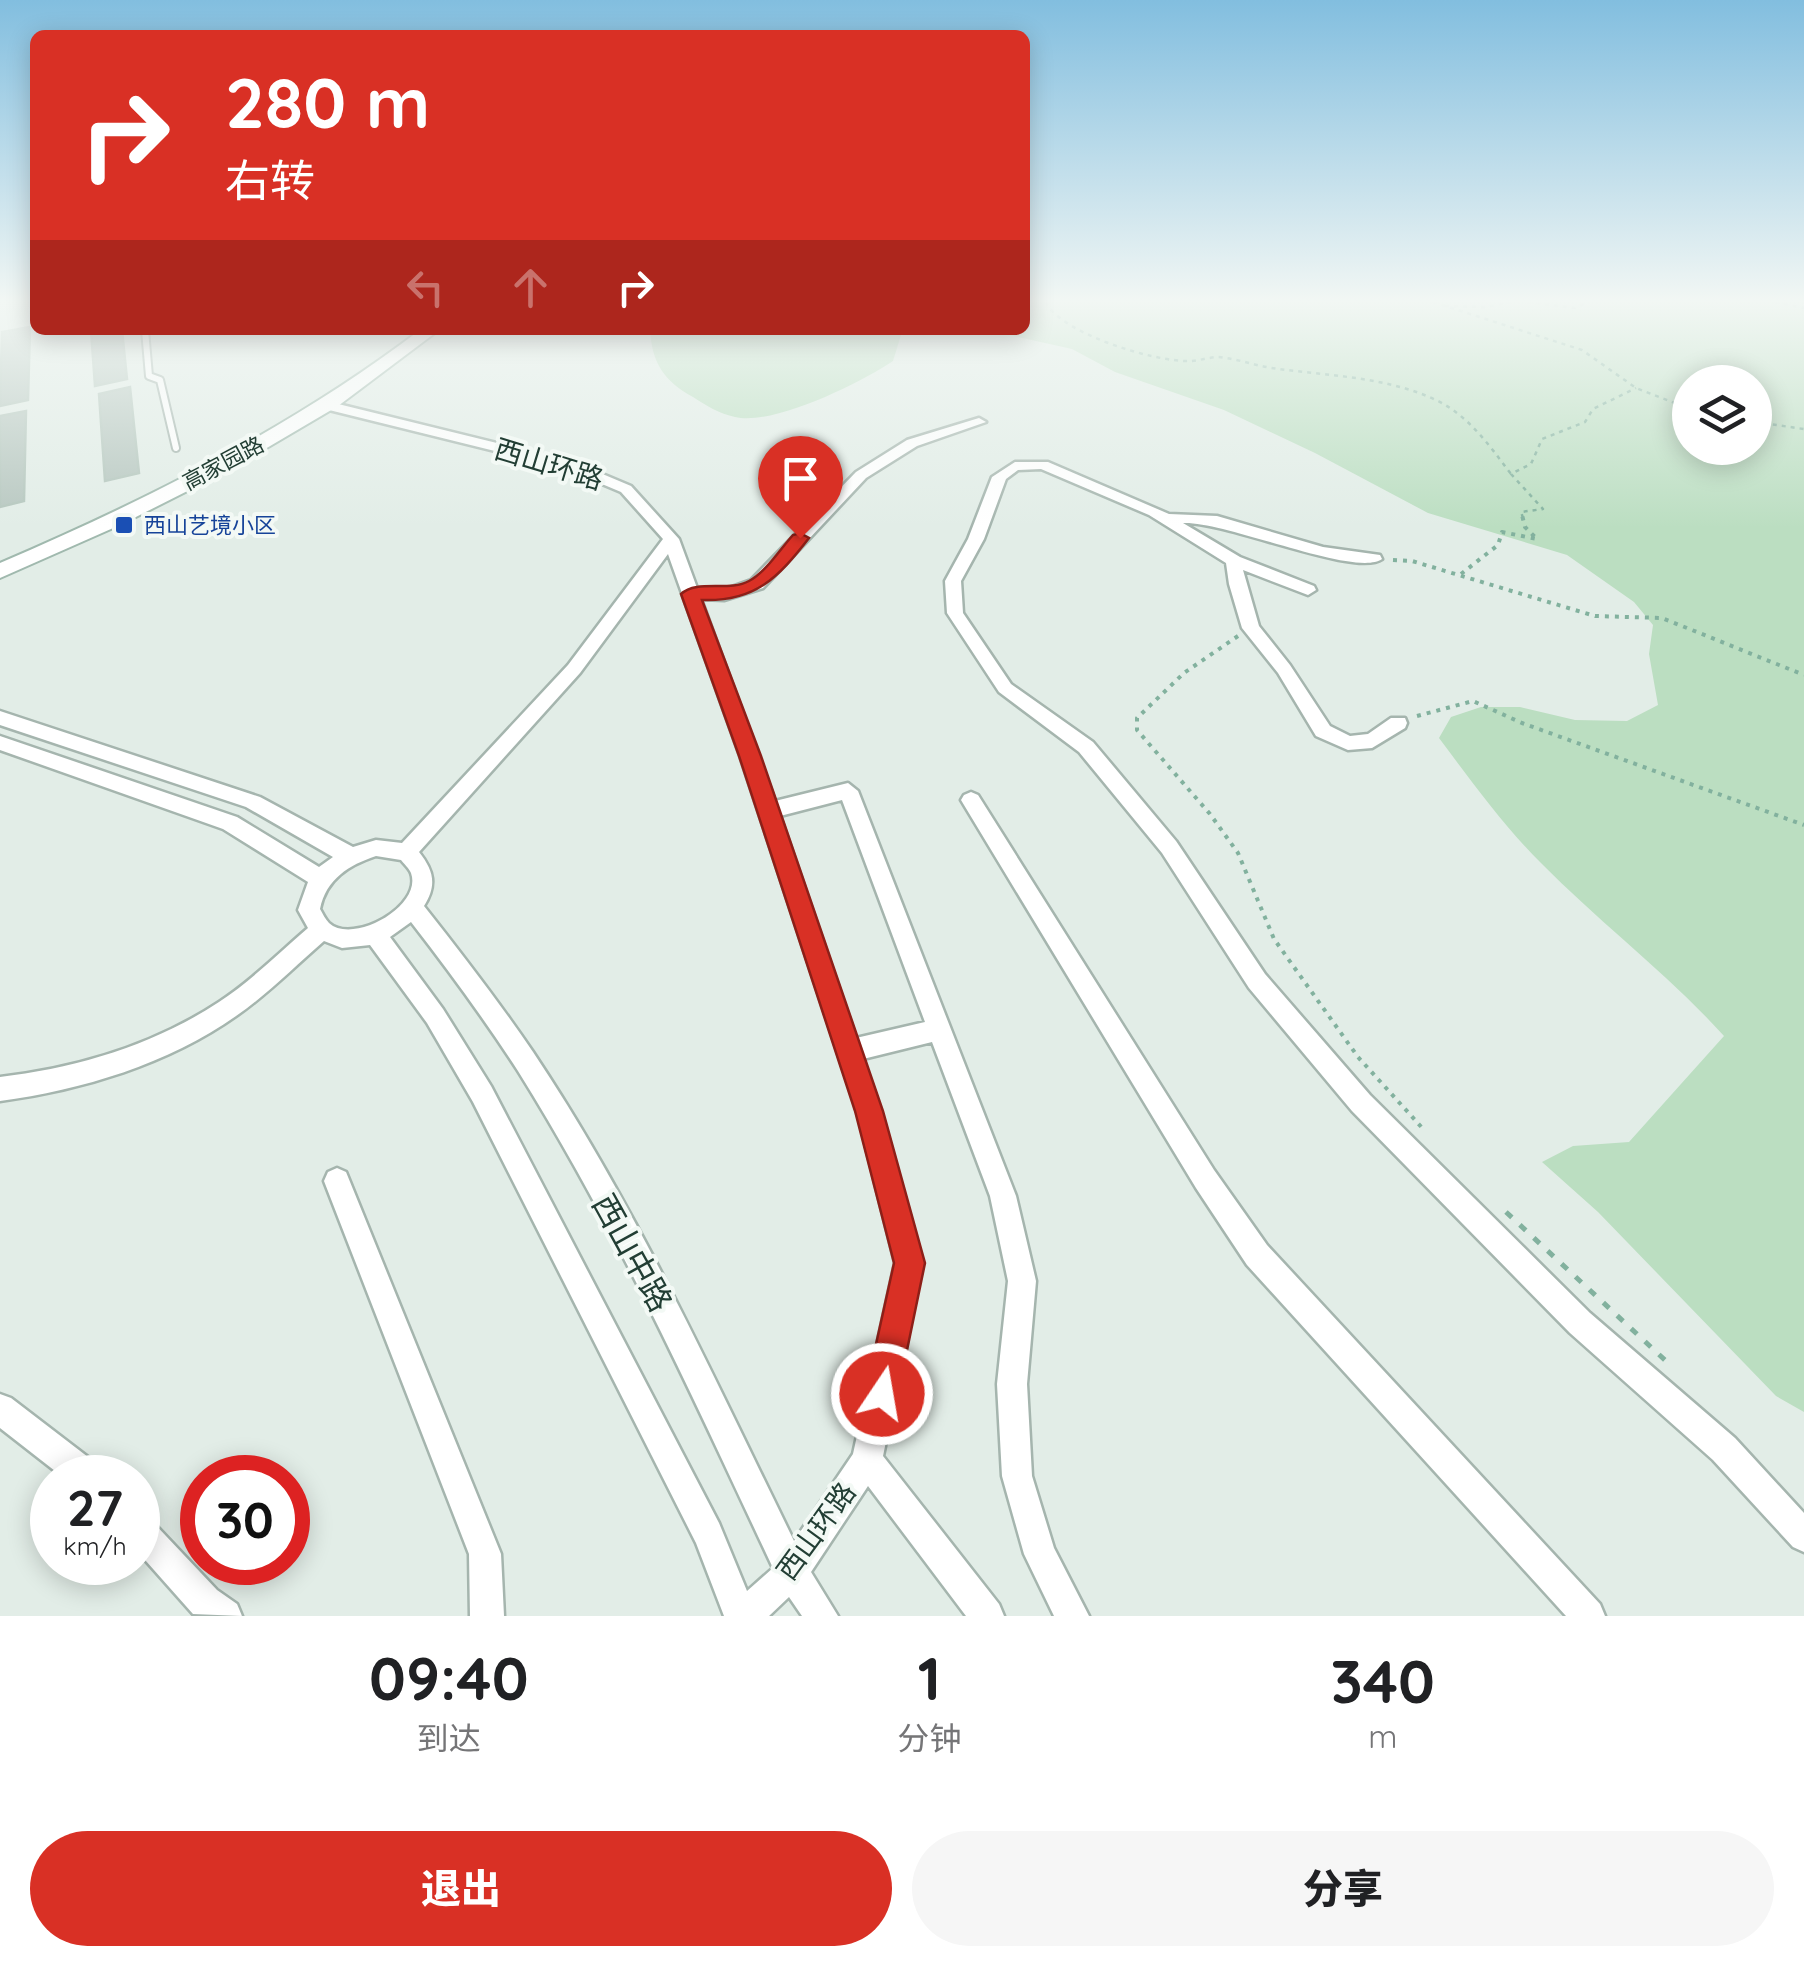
<!DOCTYPE html>
<html lang="zh">
<head>
<meta charset="utf-8">
<style>
	:root { --surface:#fff; --page:#f6f6f6; --text:#202124; --muted:#757577; --accent:#d93025 }
	body { margin:0; font-family:Quicksand,"Noto Sans SC",sans-serif; background:var(--page); color:var(--text); height:100vh; display:flex; flex-direction:column; font-size:38px; white-space:nowrap }
	* { box-sizing:border-box; margin:0 }
	p { font-size:32px; color:var(--muted) }
	.icon { flex:none; width:55px; height:55px; fill:none; stroke:currentColor; stroke-width:2; stroke-linecap:round; stroke-linejoin:round }
	.map { position:relative; height:1616px; overflow:hidden }
	.sheet { display:flex; flex-direction:column; background:var(--surface); flex:1 }
	.sheet>* { flex:none }
	.guide { position:absolute; left:30px; top:30px; width:1000px; height:305px; border-radius:15px; box-shadow:0 5px 25px #0003; background:#d93025; color:#fff; overflow:hidden }
	.fabs { position:absolute; left:1672px; top:365px; display:grid; gap:20px }
	.fabs a { display:grid; place-items:center; width:100px; height:100px; border-radius:50%; background:var(--surface); box-shadow:0 5px 25px #0003; font-size:50px }
	.speed { position:absolute; left:30px; top:1455px; display:flex; gap:20px; font-size:50px; font-weight:700; text-align:center }
	.speed>* { display:grid; place-content:center; width:130px; height:130px; border-radius:50%; background:var(--surface); box-shadow:0 5px 25px #0003; line-height:1 }
	.speed small { font-size:25px; font-weight:400 }
	.speed .limit { border:15px solid #d22; background:#fff; color:#111 }
	.pin { position:absolute; display:grid; place-items:center; width:85px; height:85px; color:#fff; margin:-102px -42px; border-radius:50% 50% 50% 0; rotate:-45deg; box-shadow:0 0 10px #0007 }
	.pin .icon { rotate:45deg }
	.me { position:absolute; width:110px; margin:-55px; rotate:12deg; stroke-linejoin:round; filter:drop-shadow(0 0 8px #0008) }
	.turn { display:flex; align-items:center; gap:35px; height:210px; padding:0 30px; font-size:45px }
	.turn .icon { width:130px; height:130px; stroke-width:2.5 }
	.turn b { display:block; font-size:70px; line-height:85px }
	.lanes { display:flex; align-items:center; height:95px; padding:0 30px; background:#0003; justify-content:center; gap:50px; direction:ltr }
	.lanes .off { opacity:.35 }
	.eta { display:flex; justify-content:space-evenly; align-items:center; height:170px; text-align:center }
	.eta b { font-size:60px; font-weight:800; line-height:70px }
	.button { display:flex; gap:20px; margin-top:auto; padding:20px 30px }
	.button a { flex:1; height:115px; border-radius:60px; background:var(--accent); color:#fff; font-size:40px; font-weight:800; line-height:115px; text-align:center }
	.button a+a { background:var(--page); color:var(--text) }
	.map>svg:first-child { display:block }
</style>
</head>
<body>
<div class="map">
<svg width="1804" height="1616" viewBox="0 0 1804 1616">
	<rect width="100%" height="100%" fill="#e2ede7"/>
	<path fill="#bbdec1" fill-rule="evenodd" d="M1025 302H1804V1412L1776 1396 1598 1212 1542 1162 1573 1146 1629 1142 1724 1036C1667 973 1600 923 1541 863 1502 824 1472 782 1439 738L1451 717 1481 707H1520L1575 720 1627 721 1658 705 1649 654 1653 625 1634 602 1567 555 1428 513 1315 453 1224 410 1115 372 1072 349 987 330H1025ZM1690 382H1755V448H1690Z
		M650 330H898L901 335 893 361C860 383 774 426 735 417 720 414 705 405 693 397 664 381 652 363 650 330Z"/>
	<path fill="#b7c7c0" stroke="#b4c6bd" stroke-width="2.5" d="M30 327 28 400 0 406 2 332Z
		M91 330H122L127 379 95 386Z
		M130 387 139 473 105 481 99 394Z
		M26 411 24 501 0 507V416Z"/>
	<g fill="none" stroke-linecap="round" stroke-linejoin="round">
		<g stroke="#a5b5ae" stroke-width="10">
			<path id="lane" d="M145 330 149 376 160 380 176 448"/>
		</g>
		<g stroke="#a5b5ae" stroke-width="5">
			<path id="street" d="M326 401 574 462 631 486 679 539 697 588 723 590 751 580 856 472 907 440 979 418 986 422 917 446 866 478 763 588 724 600 701 599 775 801 848 783 858 791 1016 1196 1036 1281 1027 1384 1032 1476 1054 1548 1089 1616H1054L1024 1554 1002 1476 997 1384 1008 1281 990 1196 932 1042 863 1059 881 1111 923 1263 883 1456 999 1604 1004 1616H966L868 1486 811 1572 838 1616H802L789 1597 769 1616H724L696 1543 473 1102 427 1023 370 945 342 948 324 941C295 966 268 994 236 1016 168 1064 82 1090 0 1101V1077C76 1068 154 1045 219 1002 251 981 279 953 308 928L298 910 308 882 223 829 0 750V736L237 817 319 867 333 857 246 807 0 725V711L260 797 353 847 376 840 402 843 568 665 663 539 621 492 564 468 321 408V402ZM668 554 740 756 857 1111 895 1263 853 1454 794 1541C713 1376 636 1206 533 1052 499 1002 462 954 424 906 437 885 434 871 419 852L580 673ZM842 800 925 1022 856 1038 780 816ZM376 856 401 860C404 864 409 868 411 873 423 906 353 945 329 923 325 919 323 914 320 909 326 879 349 865 376 856ZM411 922C449 971 485 1020 518 1071 617 1229 694 1400 773 1568L747 1591 719 1523 491 1086 443 1009 390 937Z
				M1015 462H1048L1169 514 1217 516 1323 547 1380 555 1382 559C1356 578 1226 521 1183 523L1240 557 1314 586 1316 590 1308 595 1243 570 1259 626 1290 665 1330 726 1350 736 1368 734 1391 718H1405L1407 723 1405 728 1372 748 1348 750 1316 736 1278 673 1242 628 1229 584 1226 563 1149 515 1041 469 1018 470 1006 479 984 539 961 581 963 613 1011 684 1093 742 1176 841 1265 974 1370 1095 1590 1313 1735 1438 1804 1513V1552L1793 1547 1713 1460 1570 1333 1352 1111 1249 988 1162 853 1079 752 999 692 947 613 945 581 968 539 992 477Z
				M971 792 978 795 1214 1170 1267 1245 1600 1604 1605 1616H1566L1247 1265 1196 1188 964 805 961 800 964 795Z
				M337 1168 346 1172 501 1554 504 1616H470L469 1554 324 1181 328 1172Z
				M0 1394 11 1398 101 1467 105 1478H64L0 1428Z
				M138 1513 149 1518 217 1590 237 1604 242 1616 193 1614 138 1552Z"/>
		</g>
		<g stroke="#a0b9ae" stroke-width="4">
			<path id="secondary" d="M420 330H439L338 406 231 469 120 525 0 578V563C149 499 291 428 420 330Z"/>
		</g>
		<path stroke="#82b19e" stroke-width="2.5" stroke-dasharray="4 5" stroke-linecap="butt" d="M1046 302C1060 333 1154 362 1189 361 1199 361 1209 357 1219 357 1239 359 1259 367 1279 369 1331 376 1387 377 1436 400 1469 416 1489 445 1511 474
			M1433 302 1582 350 1636 388 1690 409
			M1527 302 1575 308 1588 302
			M1775 302 1804 308
			M1445 306 1486 307 1510 302
			M1755 422 1804 429
			M1523 518 1521 512 1543 509 1511 474 1531 464 1542 439 1585 422 1593 409 1636 388"/>
		<path stroke="#82b19e" stroke-width="4" stroke-dasharray="4 6" stroke-linecap="butt" d="M1393 560 1412 561 1595 616 1662 618 1804 675
			M1461 574 1498 545 1502 532 1537 539 1525 527 1522 515
			M1238 636 1184 673 1137 718V730L1210 814 1238 853 1274 939 1358 1057 1425 1131
			M1417 716 1473 701 1522 723 1804 825"/>
		<path stroke="#82b19e" stroke-width="5" stroke-dasharray="8 11" stroke-linecap="butt" d="M1506 1212 1667 1362"/>
		<use href="#lane" stroke="#fff" stroke-width="6"/>
		<use href="#street" fill="#fff" fill-rule="evenodd"/>
		<use href="#secondary" fill="#fff" fill-rule="evenodd"/>
	</g>
	<linearGradient id="sky" x2="0" y2="1"><stop stop-color="#82bedf"/><stop offset="0.57" stop-color="#f2f7f4"/><stop offset="1" stop-color="#f2f7f4" stop-opacity="0"/></linearGradient>
	<rect width="1804" height="528" fill="url(#sky)"/>
	<path fill="#d93025" stroke="#8d1f18" stroke-width="2.5" d="M800 533 809 538C778 578 755 602 702 600L761 756 883 1111 925 1263 898 1394 893 1406 882 1411 870 1406 865 1394 894 1263 855 1111 739 756 681 594C697 579 729 592 749 581 766 572 781 548 793 535Z"/>
	<rect fill="#1a4fb4" stroke="#f3f9f5" stroke-width="4" x="114" y="515" width="20" height="20" rx="5"/>
	<g text-anchor="middle" stroke-width="8" stroke-linejoin="round" paint-order="stroke">
		<g font-size="22" fill="#223e34" stroke="#f3f9f5">
			<text transform="translate(223 463) rotate(-28)" y="8">高家园路</text>
		</g>
		<g font-size="22" fill="#164399" stroke="#f3f9f5" text-anchor="start">
			<text x="144" y="533">西山艺境小区</text>
		</g>
		<g font-size="28" fill="#223e34" stroke="#f3f9f5">
			<text transform="translate(549 464) rotate(17)" y="10">西山环路</text>
			<text transform="translate(816 1531) rotate(-54)" y="10">西山环路</text>
		</g>
		<g font-size="32" fill="#223e34" stroke="#f3f9f5">
			<text transform="translate(632 1253) rotate(61)" y="11">西山中路</text>
		</g>
	</g>
</svg>
<div class="fabs">
<a><svg class="icon" aria-label="layers" viewBox="0 0 24 24"><path d="M12 4l9 5-9 5-9-5zM3 14l9 5 9-5"/></svg></a>
</div>
<div class="speed"><div>27<small>km/h</small></div><div class="limit">30</div></div>
<div class="pin" style="left:800px;top:538px;background:#d93025"><svg class="icon" aria-label="arrive" viewBox="0 0 24 24"><path d="M6 21V4h12l-3 4 3 4H6"/></svg></div>
<svg class="me" style="left:882px;top:1394px" viewBox="-20 -20 40 40"><circle r="17" fill="#d93025" stroke="#fff" stroke-width="3"/><path d="M0-11L8 9 0 5-8 9z" fill="#fff"/></svg>
<div class="guide">
<div class="turn"><svg class="icon" aria-label="right" viewBox="0 0 24 24"><path d="M7 20v-9h11M14 6l5 5-5 5"/></svg><div><b>280 m</b>右转</div></div>
<div class="lanes"><svg class="icon off" aria-label="left" viewBox="0 0 24 24"><path d="M17 20v-9H6M10 6l-5 5 5 5"/></svg><svg class="icon off" aria-label="ahead" viewBox="0 0 24 24"><path d="M12 20V5M6 11l6-6 6 6"/></svg><svg class="icon" aria-label="right" viewBox="0 0 24 24"><path d="M7 20v-9h11M14 6l5 5-5 5"/></svg></div>
</div>
</div>
<section class="sheet">
<div class="eta">
<div><b>09:40</b><p>到达</p></div>
<div><b>1</b><p>分钟</p></div>
<div><b>340</b><p>m</p></div>
</div>
<div class="button"><a>退出</a><a>分享</a></div>
</section>
</body>
</html>
